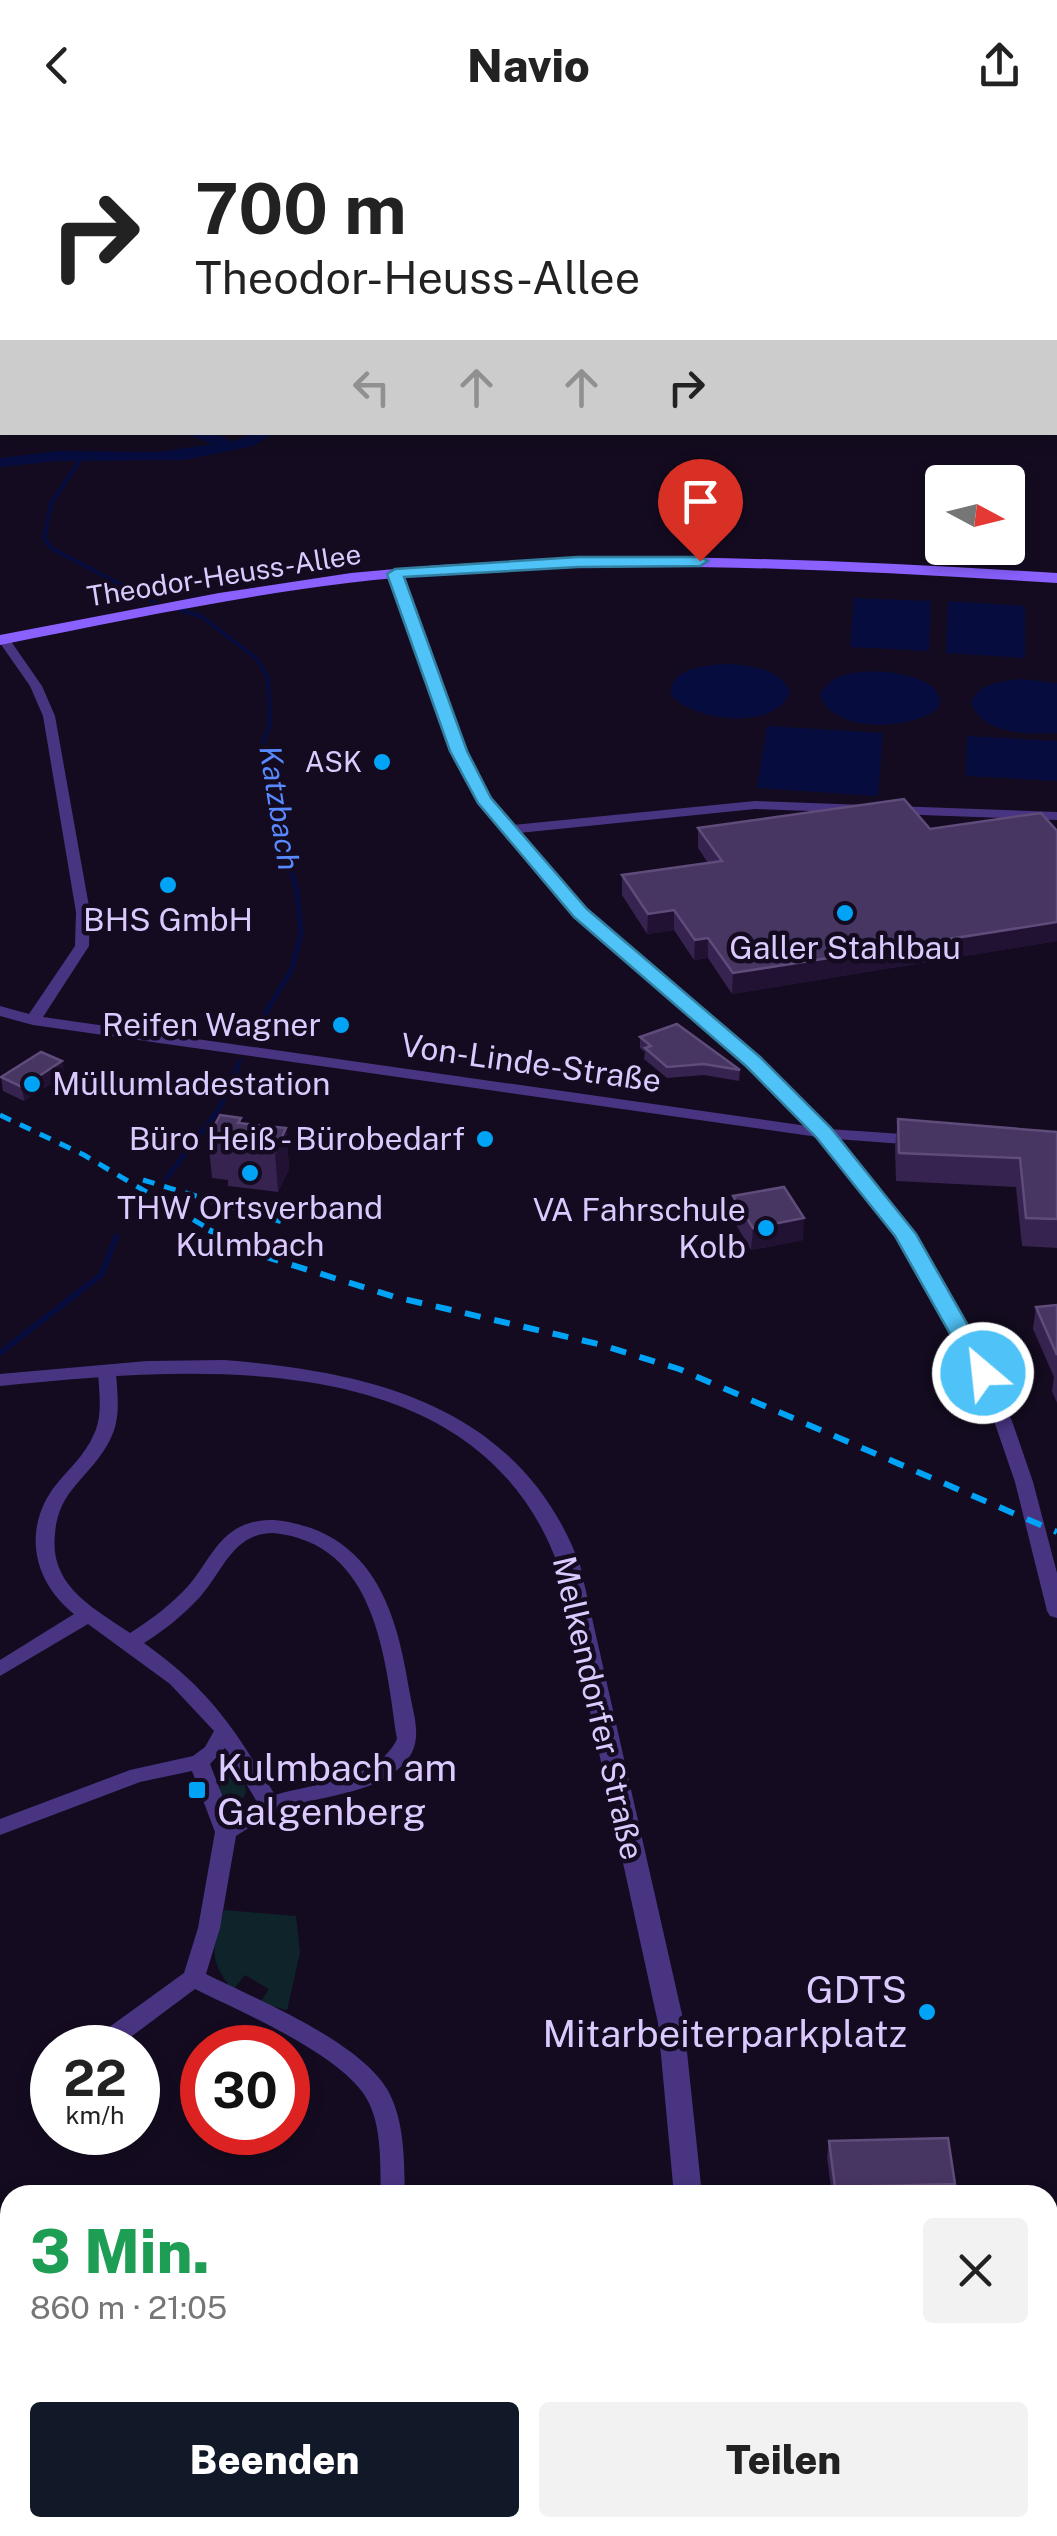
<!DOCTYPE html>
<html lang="de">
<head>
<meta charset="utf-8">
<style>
	:root { --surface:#fff; --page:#f2f2f2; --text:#222; --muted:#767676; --accent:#111827 }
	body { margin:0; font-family:"Public Sans",sans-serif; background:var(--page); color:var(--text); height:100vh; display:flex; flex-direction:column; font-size:38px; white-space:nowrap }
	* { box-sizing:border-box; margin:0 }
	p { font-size:32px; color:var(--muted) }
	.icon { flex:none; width:55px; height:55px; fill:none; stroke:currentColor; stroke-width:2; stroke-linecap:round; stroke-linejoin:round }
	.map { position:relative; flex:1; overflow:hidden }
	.panel { position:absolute; left:0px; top:2055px; width:1058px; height:352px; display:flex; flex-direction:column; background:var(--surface); border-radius:30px 30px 0 0; box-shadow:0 5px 15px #0003 }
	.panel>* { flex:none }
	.guide { position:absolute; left:0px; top:0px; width:1058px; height:305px; box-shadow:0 5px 15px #0003; background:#fff; color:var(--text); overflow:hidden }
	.needle { width:65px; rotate:97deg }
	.buttons { position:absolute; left:925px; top:335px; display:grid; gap:20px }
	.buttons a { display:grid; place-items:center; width:100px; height:100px; border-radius:10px; background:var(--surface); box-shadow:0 5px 15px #0003; font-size:50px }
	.speed { position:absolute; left:30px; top:1895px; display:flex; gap:20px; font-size:50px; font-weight:700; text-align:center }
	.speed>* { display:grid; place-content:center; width:130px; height:130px; border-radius:50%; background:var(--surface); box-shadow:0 5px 15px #0003; line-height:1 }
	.speed small { font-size:25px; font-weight:400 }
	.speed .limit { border:15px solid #d22; background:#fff; color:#111 }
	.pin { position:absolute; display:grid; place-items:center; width:85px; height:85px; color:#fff; margin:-102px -42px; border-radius:50% 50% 50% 0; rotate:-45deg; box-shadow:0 0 10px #0007 }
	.pin .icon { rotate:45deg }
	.me { position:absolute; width:110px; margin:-55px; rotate:332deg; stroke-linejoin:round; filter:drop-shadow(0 0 8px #0008) }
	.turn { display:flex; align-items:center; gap:35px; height:210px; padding:0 30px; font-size:45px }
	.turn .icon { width:130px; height:130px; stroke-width:2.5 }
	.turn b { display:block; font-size:70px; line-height:85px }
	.lanes { display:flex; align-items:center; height:95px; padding:0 30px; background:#0003; justify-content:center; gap:50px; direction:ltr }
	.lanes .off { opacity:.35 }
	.round { display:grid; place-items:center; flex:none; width:105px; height:105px; border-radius:10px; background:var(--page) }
	.overview { display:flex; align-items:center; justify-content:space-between; height:170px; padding:0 30px }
	h1 { font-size:60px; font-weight:800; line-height:75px; color:#1e9e55 }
	.button { display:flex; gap:20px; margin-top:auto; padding:20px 30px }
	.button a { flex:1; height:115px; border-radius:10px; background:var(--accent); color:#fff; font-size:40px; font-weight:800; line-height:115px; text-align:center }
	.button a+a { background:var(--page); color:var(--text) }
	header { display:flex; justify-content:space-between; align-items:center; height:130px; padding:0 30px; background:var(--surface); font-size:45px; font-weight:800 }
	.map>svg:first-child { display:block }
</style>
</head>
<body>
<header><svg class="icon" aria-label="back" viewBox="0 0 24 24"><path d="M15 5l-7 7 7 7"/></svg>Navio<svg class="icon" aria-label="share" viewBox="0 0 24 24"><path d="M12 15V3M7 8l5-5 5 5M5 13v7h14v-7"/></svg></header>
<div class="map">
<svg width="1057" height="2406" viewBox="0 0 1057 2406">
	<rect width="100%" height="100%" fill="#140b20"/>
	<path fill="#0e242a" d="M230 1635 242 1642 246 1662 239 1678 226 1677 220 1664 219 1644Z
		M224 1780 296 1786 300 1823 287 1880 260 1873 269 1859 245 1845 233 1860C206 1828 214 1818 224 1780Z"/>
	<path fill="#060d3e" d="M26 0H432L413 2Z
		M254 303H275L253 316 184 330 57 331 0 337V328L57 321 158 322 235 311Z
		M854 468 931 471 929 521 850 517Z
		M948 471 1025 476V528L946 523Z
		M724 534C748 535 781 537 790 563 774 601 695 592 671 565 669 538 704 536 724 534Z
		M889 542C909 546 944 551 939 577 913 601 832 604 820 565 832 540 865 541 889 542Z
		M1022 549 1057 553V603C1030 605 980 604 971 572 980 552 1002 551 1022 549Z
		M767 596 883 603 878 666 757 658Z
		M967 606 1057 611V651L966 646Z"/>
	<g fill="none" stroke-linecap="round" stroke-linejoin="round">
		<path stroke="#060d3e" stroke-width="4" d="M475 2 488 0
			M83 326 51 373 44 408 51 418 154 472
			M180 480 201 486 257 529 268 548 270 594 263 613 269 647"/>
		<path stroke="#060d3e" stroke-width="5" d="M250 909 292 839 301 803 297 761 280 704 269 644
			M166 1049 219 979 240 931
			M136 1087 150 1072"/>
		<path stroke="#060d3e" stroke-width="6" d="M0 1223 102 1144 116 1107"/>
		<path fill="#060d3e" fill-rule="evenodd" d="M0 276H2V289H0Z
			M182 302H214L237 314 226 320Z"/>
		<path fill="#493481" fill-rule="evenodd" d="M395 440 401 444C431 528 454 627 513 695L755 671 1057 682V690L755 679 519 703 585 780 758 929 828 999 917 1005 925 1010 917 1015 836 1009 913 1104 957 1175 1012 1291 1033 1352 1057 1443V1488L1050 1486 1047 1481 1015 1352 994 1291 939 1175 898 1106 818 1007 33 895 0 886V876L29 884 75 816 76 782 43 586 30 556 0 513V507H8L42 556 55 586 90 782 89 816 43 887 807 996 748 935 575 786 479 673 451 621 389 444Z
			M107 1236 116 1242C117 1260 120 1279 115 1297 108 1322 87 1341 71 1361 61 1374 56 1388 55 1404 49 1456 93 1478 130 1503 152 1489 172 1474 189 1455 211 1429 220 1397 259 1391 276 1388 295 1393 311 1398 382 1424 399 1496 410 1564 414 1587 423 1610 407 1630 379 1665 320 1665 281 1679 265 1685 251 1697 236 1706L220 1798 206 1844C258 1870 357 1910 387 1959 405 1990 404 2030 405 2065H381C380 2035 382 2000 369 1973 348 1927 241 1882 195 1859L116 1918H87L90 1911 184 1843 198 1798 215 1702 192 1641 140 1652 0 1705V1689L130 1640 193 1626 205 1617 214 1601 170 1554 88 1494 0 1546V1530L74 1484C34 1452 23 1403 52 1360 66 1341 85 1326 94 1304 103 1285 99 1262 98 1242ZM273 1403C377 1413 385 1528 397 1609 377 1651 314 1653 275 1665 233 1597 211 1561 144 1513 165 1500 183 1485 200 1467 223 1441 233 1403 273 1403ZM225 1618 257 1672 231 1688 210 1634Z
			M52 1942V1964L44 1967 36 1964 32 1957 36 1950Z
			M0 2260H10V2284H0Z
			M388 2398H414V2406H388Z"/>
		<path fill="#493481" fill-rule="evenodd" d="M224 1230C375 1242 521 1277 580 1435L684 1893 702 2065H674L658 1893 558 1435C476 1210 191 1237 0 1256V1244L147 1231Z
			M698 2398H728V2406H698Z"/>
		<path fill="#8a61ff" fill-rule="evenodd" d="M616 427C763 427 910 434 1057 443V453C852 440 647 429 442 444 293 454 146 486 0 515V505L219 463 351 443 439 435Z"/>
		<path stroke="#00a3f5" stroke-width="5" stroke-dasharray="12 10" stroke-linecap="butt" d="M0 985 84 1025 214 1102
			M143 1050 289 1094"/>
		<path stroke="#00a3f5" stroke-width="6" stroke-dasharray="16 14" stroke-linecap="butt" d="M209 1100 257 1124 395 1167 598 1214 679 1239 1057 1402"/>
	</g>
	<path fill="#36234f" d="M698 698 1057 701V811L732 864 708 828 694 830 674 800 647 804 622 765V745L708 733 698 718Z
		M640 907 740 940 739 951 704 945 667 948 644 929 645 922 640 918Z
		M62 931 64 945 24 971 3 961 1 947Z
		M241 988V993L286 998 289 1039 278 1062 228 1056V1050L212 1048 208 1008Z
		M898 989 1057 1002V1118L1022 1116 1016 1057 896 1051 895 1017Z
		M733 1066 803 1110 751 1120 732 1088Z
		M1057 1175V1273L1052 1261 1054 1247 1033 1199 1036 1177Z
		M829 2011 955 2054 954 2065H832L827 2027Z"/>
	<path fill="#211234" d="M674 780V800L647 804 648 784Z
		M1057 792V811L732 864 733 843Z
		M708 808V828L694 830 695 810Z
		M62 931 64 945 24 971 22 957Z
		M286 998 289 1039 278 1062 275 1022Z
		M804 1088 803 1110 751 1120 753 1098Z"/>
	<path fill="#473562" stroke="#5f4c7b" stroke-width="2.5" d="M904 669 930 699 1041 683 1057 701V792L733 843 708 808 695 810 674 780 648 784 622 745 722 731 698 698Z
		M677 894 740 940 704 934 667 937 645 918 651 916 640 907Z
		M41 922 62 931 22 957 1 947Z
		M220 985 241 988 238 993 286 998 275 1022 225 1016 228 1010 208 1008Z
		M898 989 1057 1002V1089L1026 1088 1020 1028 899 1023Z
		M784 1057 804 1088 753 1098 733 1066Z
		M1057 1175V1225L1036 1177Z
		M948 2008 955 2054 835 2057 829 2011Z"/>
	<path fill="#4fc3f7" stroke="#337fa1" stroke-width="2.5" d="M578 427H700L708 431 700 436 578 437 404 447 467 621 491 668 587 779 760 927 831 998 916 1104 995 1243 991 1248H975L895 1106 816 1007 746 936 574 787 478 673 450 621 387 444 395 439Z"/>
	<g fill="#00a3f5" stroke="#140b20" stroke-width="4">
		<circle cx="382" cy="632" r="10"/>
		<circle cx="168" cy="755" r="10"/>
		<circle cx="845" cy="783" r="10"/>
		<circle cx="341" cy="895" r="10"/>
		<circle cx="32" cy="954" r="10"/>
		<circle cx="485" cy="1009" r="10"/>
		<circle cx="250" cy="1043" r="10"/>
		<circle cx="766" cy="1098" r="10"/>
		<rect x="187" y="1650" width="20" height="20" rx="5"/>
		<circle cx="927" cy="1882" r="10"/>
	</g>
	<g text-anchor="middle" stroke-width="9" stroke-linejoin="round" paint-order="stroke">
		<g font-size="28" fill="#dccaff" stroke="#140b20">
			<text transform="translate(224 445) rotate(-9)" y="10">Theodor-Heuss-Allee</text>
		</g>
		<g font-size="28" fill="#dccaff" stroke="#140b20" text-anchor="end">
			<text x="362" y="642">ASK</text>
		</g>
		<g font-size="30" font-style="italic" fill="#588aff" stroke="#140b20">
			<text transform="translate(279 678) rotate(81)" y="10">Katzbach</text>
		</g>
		<g font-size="32" fill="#dccaff" stroke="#140b20">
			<text x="168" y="801">BHS GmbH</text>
			<text x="845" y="829">Galler Stahlbau</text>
			<text x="321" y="906" text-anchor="end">Reifen Wagner</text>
			<text x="52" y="965" text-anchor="start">Müllumladestation</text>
			<text x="465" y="1020" text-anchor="end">Büro Heiß - Bürobedarf</text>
			<text x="250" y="1089">THW Ortsverband<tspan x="250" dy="37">Kulmbach</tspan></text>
			<text x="746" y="1091" text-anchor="end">VA Fahrschule<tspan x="746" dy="37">Kolb</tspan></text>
		</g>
		<g font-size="32" fill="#dccaff" stroke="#140b20">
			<text transform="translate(531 933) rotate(8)" y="11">Von-Linde-Straße</text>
			<text transform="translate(598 1578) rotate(77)" y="11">Melkendorfer Straße</text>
		</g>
		<g font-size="38" fill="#dccaff" stroke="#140b20" text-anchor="start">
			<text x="217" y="1651">Kulmbach am<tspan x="217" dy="44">Galgenberg</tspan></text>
			<text x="907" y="1873" text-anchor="end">GDTS<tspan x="907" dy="44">Mitarbeiterparkplatz</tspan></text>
		</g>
	</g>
</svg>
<div class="buttons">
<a><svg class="needle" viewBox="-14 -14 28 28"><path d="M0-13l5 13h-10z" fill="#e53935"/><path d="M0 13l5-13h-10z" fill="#767676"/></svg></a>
</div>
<div class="speed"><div>22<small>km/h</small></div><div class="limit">30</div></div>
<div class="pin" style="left:700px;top:431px;background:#d93025"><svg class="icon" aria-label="arrive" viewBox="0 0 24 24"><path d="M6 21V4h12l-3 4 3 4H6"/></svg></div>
<svg class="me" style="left:983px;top:1243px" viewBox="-20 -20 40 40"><circle r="17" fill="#4fc3f7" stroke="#fff" stroke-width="3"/><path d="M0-11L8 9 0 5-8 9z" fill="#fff"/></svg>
<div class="guide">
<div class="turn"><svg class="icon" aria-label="right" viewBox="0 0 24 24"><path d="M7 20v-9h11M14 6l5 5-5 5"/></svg><div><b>700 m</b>Theodor-Heuss-Allee</div></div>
<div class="lanes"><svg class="icon off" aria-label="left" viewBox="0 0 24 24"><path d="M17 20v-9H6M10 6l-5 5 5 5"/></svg><svg class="icon off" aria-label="ahead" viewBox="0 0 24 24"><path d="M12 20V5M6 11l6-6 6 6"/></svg><svg class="icon off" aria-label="ahead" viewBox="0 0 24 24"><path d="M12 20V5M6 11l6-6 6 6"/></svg><svg class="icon" aria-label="right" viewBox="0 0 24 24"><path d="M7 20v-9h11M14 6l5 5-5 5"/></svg></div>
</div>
<section class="panel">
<div class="overview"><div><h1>3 Min.</h1><p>860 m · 21:05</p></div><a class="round"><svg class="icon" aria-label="close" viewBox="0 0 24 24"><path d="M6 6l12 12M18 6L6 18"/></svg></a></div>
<div class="button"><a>Beenden</a><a>Teilen</a></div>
</section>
</div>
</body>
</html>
